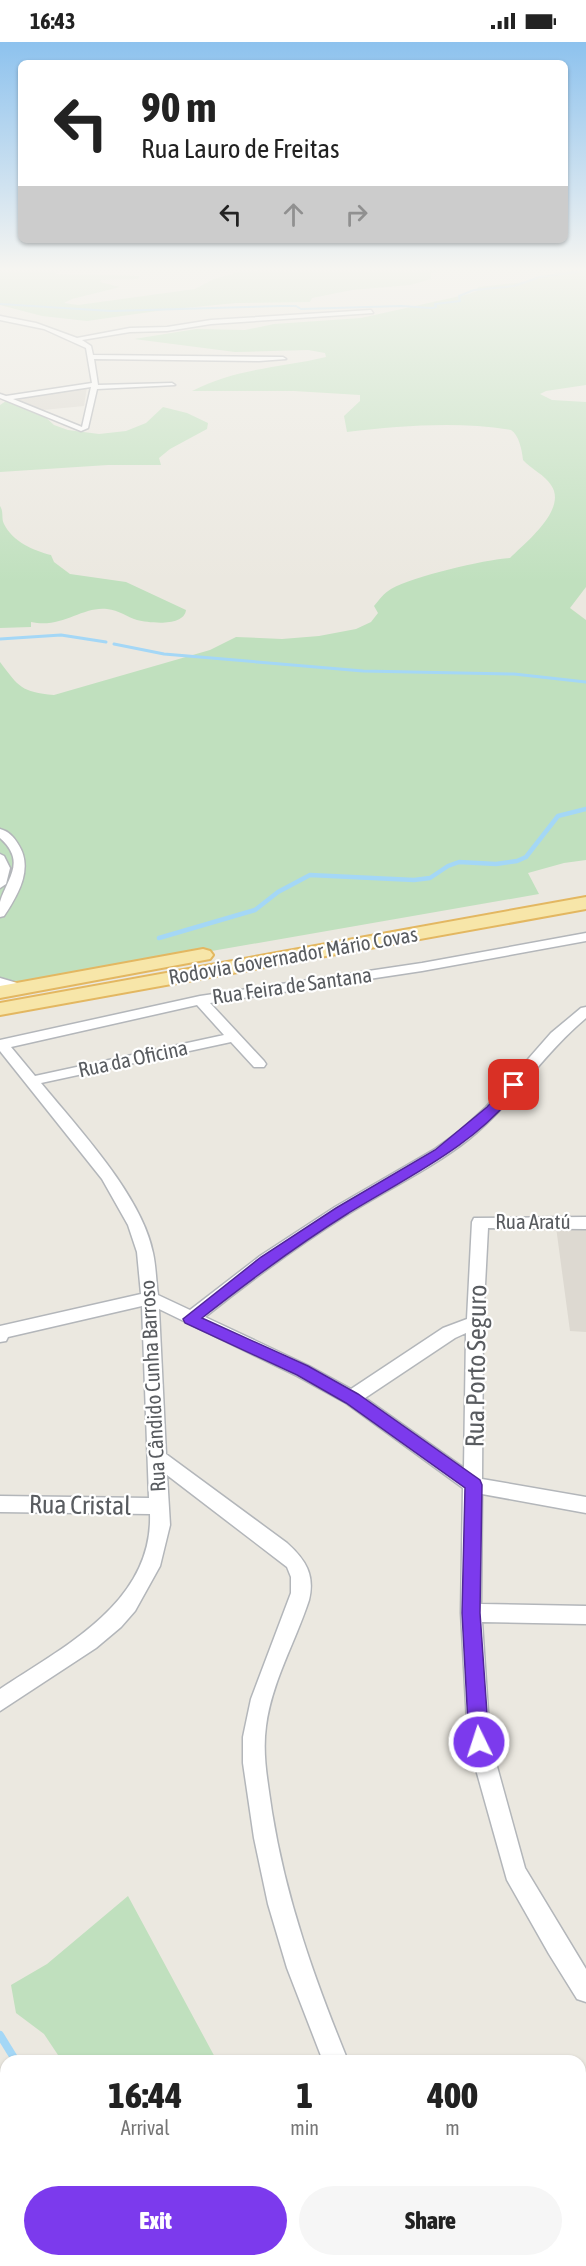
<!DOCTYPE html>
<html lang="en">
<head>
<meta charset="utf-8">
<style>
	:root { --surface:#fff; --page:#f6f6f6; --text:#222; --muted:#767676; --accent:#7c3aed }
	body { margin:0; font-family:"Asap Condensed",sans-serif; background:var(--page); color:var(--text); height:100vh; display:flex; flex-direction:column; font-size:22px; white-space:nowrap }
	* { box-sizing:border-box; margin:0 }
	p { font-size:20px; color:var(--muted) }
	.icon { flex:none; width:33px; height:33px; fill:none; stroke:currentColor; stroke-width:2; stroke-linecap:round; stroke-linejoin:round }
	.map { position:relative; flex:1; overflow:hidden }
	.details { position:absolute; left:0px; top:2013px; width:586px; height:212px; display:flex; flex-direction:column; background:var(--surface); border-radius:18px 18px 0 0; box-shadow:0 2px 4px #0004 }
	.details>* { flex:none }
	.guide { position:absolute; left:18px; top:18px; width:550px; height:183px; border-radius:9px; box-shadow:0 2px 4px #0004; background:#fff; color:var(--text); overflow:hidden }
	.pin { position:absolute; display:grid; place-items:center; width:51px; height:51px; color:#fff; margin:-26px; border-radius:12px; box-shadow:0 3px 9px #0006 }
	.me { position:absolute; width:66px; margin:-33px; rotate:356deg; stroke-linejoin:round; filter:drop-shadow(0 0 4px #0008) }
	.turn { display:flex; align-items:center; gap:21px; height:126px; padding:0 24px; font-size:27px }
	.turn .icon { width:78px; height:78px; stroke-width:2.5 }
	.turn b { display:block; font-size:42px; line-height:51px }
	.lanes { display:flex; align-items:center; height:57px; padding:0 24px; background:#0003; justify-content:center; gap:30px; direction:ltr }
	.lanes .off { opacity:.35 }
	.eta { display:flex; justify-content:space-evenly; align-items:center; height:102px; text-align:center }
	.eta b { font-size:36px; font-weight:800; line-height:42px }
	.cta { display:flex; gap:12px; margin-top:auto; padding:12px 24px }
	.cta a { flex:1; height:69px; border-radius:36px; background:var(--accent); color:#fff; font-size:24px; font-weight:800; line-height:69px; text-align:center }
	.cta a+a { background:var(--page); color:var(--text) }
	.status { display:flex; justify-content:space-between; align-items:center; height:42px; padding:0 30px; background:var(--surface); direction:ltr }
	.status svg { height:16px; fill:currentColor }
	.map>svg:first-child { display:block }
</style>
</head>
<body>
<div class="status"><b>16:43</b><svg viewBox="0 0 49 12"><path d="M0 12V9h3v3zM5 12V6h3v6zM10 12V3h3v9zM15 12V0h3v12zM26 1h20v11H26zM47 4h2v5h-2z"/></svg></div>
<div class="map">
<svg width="586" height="2224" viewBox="0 0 586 2224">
	<rect width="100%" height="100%" fill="#ebe8e0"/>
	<path fill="#ddd9d1" d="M87 345 84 364 43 368 12 357Z
		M556 1185H586V1290L570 1289Z"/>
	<path fill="#c0e0be" d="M0 229H60L56 232 140 234 137 237 101 238 100 240 120 245 72 257 64 261 78 263 195 247 214 237 243 229H439L431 231V237L410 243 352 248 312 256 310 260 236 261 164 268 87 279 42 274 0 263Z
		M563 229H586V343L546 349 540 352 552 358 586 360V545L570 566 586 578V818L564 821 528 831 539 852 0 946V620C19 645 21 650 54 653L210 608 236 595 282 597 319 594 356 587 371 580 378 571 374 564C379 558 384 551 391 547 414 534 483 518 510 516 526 500 568 467 551 443 545 433 531 427 523 418 522 408 519 393 511 388 455 379 402 384 347 390L344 374 360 359V353L294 349H192C236 326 280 326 326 315L325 311 308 308 235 310 134 297 196 287 245 288 274 282 361 276 469 252 477 249 478 245 525 240Z
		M9 357 41 371 54 383 68 388 99 392 126 389 146 381 163 365 187 371 208 381 207 387 170 407 159 416 161 423H108L0 430V363Z
		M0 464C4 470 1 476 4 482 12 499 34 509 51 513L54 520 70 532 126 540 186 568C184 585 150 581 137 578 127 575 119 568 107 567 82 564 62 587 31 580V585L0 586Z
		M128 1854 217 2019H62L44 1992 16 1971 11 1943 47 1922Z
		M6 2084V2218H324L327 2224H0V2089Z"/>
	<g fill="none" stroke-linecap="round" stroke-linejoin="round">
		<path stroke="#a4d7f6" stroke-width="2" d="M0 262 111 269 280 264H296L301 267 401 264 432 266 436 265 435 262 460 259 459 254 474 248 514 244 540 235 584 229"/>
		<path stroke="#a4d7f6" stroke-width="3" d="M0 597 61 593 106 600
			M114 602 164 612 363 629 514 632 586 640"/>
		<path stroke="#a4d7f6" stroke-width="4.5" d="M159 896 255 868 278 850 310 833 414 838 430 836 448 824 459 820 496 822 517 819 526 815 558 774 586 767"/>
		<path stroke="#a4d7f6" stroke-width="8" d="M0 1993 16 2019
			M91 2218 93 2224"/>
		<g stroke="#b3b6ba" stroke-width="3">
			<path id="minor" d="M371 268 373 271 211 282 167 289 130 290 82 298 91 304 93 313 283 315 286 317 259 319 94 317 98 343 172 341 175 343 97 347 88 386 81 389 0 356V352L6 354 92 341 86 306 44 287 0 278V274L36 281 77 296 130 286 167 285 211 278ZM91 345 82 385 13 357Z
				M0 787C8 789 14 795 18 802 34 826 18 853 4 874L0 875C0 870 0 864 0 860 7 836 27 820 0 796Z
				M0 812 4 814 10 826 6 842 0 846Z
				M586 891V899L422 929 210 961 264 1019 266 1022 264 1025H254L231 1000 41 1041C78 1086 142 1154 153 1211 156 1225 156 1239 158 1253L190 1268 260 1214 335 1165 435 1107 460 1089 486 1065 551 991 581 966 586 965V976C543 1012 513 1061 469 1097 431 1127 386 1148 345 1174 296 1205 250 1239 205 1275L309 1324 351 1347 443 1286 467 1277 472 1180 474 1176 586 1175V1187L488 1186 483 1281 482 1437 586 1455V1471L482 1452 481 1562 586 1564V1582L482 1580 490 1699 525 1826 586 1927V1960L577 1957 549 1912 507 1838 468 1699 461 1571 463 1446 346 1361 297 1334 159 1267 166 1412 287 1501C306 1518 315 1533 309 1558 295 1601 272 1639 266 1684 262 1713 268 1741 272 1770 286 1858 315 1938 348 2019H323L287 1926 268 1862 254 1796 243 1721V1695L251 1657 291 1551V1535L287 1525 167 1433 170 1483 160 1524 135 1569 121 1585 96 1606 0 1669V1647C63 1605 153 1561 150 1472L0 1470V1454L149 1456 142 1264 8 1295 6 1299 0 1300V1284L141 1252 137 1210 128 1183 102 1137 0 1009V998L200 954 422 921ZM197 963 224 993 35 1034 11 1005ZM466 1291 464 1426 365 1356 455 1296Z
				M0 936 24 943 26 946 19 950 0 944Z
				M444 2218H473L476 2224H446Z"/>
		</g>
		<g stroke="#e3b761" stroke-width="4">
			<path id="primary" d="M586 855V867L0 973V961Z
				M203 907 210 909 213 913 210 917 0 956V944Z"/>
		</g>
		<use href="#minor" fill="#fff" fill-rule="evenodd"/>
		<use href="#primary" fill="#f7e6a9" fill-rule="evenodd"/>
	</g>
	<linearGradient id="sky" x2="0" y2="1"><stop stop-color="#8dc2ee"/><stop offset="0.42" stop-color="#f6f5f1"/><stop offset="1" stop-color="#f6f5f1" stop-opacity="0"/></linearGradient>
	<rect width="586" height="540" fill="url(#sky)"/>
	<path fill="#7c3aed" stroke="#51269a" stroke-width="1.5" d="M514 1039 521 1043C478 1103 407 1135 347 1172 296 1204 249 1239 202 1276L308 1324 358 1352 480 1438 482 1443 480 1571 489 1700 486 1706 479 1709 472 1706 469 1700 462 1571 465 1446 346 1361 297 1333 185 1281 183 1277 261 1215 336 1166 435 1108 487 1065 510 1040Z"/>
	<g text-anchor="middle" stroke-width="4.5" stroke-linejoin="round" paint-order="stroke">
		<g font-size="21" fill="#595c60" stroke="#fff">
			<text transform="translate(293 914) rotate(-10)" y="7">Rodovia Governador Mário Covas</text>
			<text transform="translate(292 944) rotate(-8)" y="7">Rua Feira de Santana</text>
			<text transform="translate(133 1017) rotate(-12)" y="7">Rua da Oficina</text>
			<text x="533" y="1187">Rua Aratú</text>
			<text transform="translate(153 1344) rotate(-93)" y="7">Rua Cândido Cunha Barroso</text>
		</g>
		<g font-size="26" fill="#595c60" stroke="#fff">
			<text transform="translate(476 1324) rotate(-89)" y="9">Rua Porto Seguro</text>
			<text transform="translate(80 1463) rotate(1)" y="9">Rua Cristal</text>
		</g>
	</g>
</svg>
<div class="pin" style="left:514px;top:1043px;background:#d93025"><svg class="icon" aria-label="arrive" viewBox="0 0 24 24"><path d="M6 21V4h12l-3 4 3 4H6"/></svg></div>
<svg class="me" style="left:479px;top:1700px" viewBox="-20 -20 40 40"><circle r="17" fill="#7c3aed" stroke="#fff" stroke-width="3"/><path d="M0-11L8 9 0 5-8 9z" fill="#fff"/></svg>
<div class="guide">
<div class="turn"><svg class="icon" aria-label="left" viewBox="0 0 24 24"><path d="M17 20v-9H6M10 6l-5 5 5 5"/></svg><div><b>90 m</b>Rua Lauro de Freitas</div></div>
<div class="lanes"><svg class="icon" aria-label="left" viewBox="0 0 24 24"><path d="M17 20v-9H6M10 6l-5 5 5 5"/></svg><svg class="icon off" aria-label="ahead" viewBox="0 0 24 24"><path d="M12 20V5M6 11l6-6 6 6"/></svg><svg class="icon off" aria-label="right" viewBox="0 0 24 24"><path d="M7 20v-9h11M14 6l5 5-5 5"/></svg></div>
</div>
<section class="details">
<div class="eta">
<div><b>16:44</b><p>Arrival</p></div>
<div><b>1</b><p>min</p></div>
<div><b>400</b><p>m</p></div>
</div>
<div class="cta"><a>Exit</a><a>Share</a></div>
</section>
</div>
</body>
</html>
